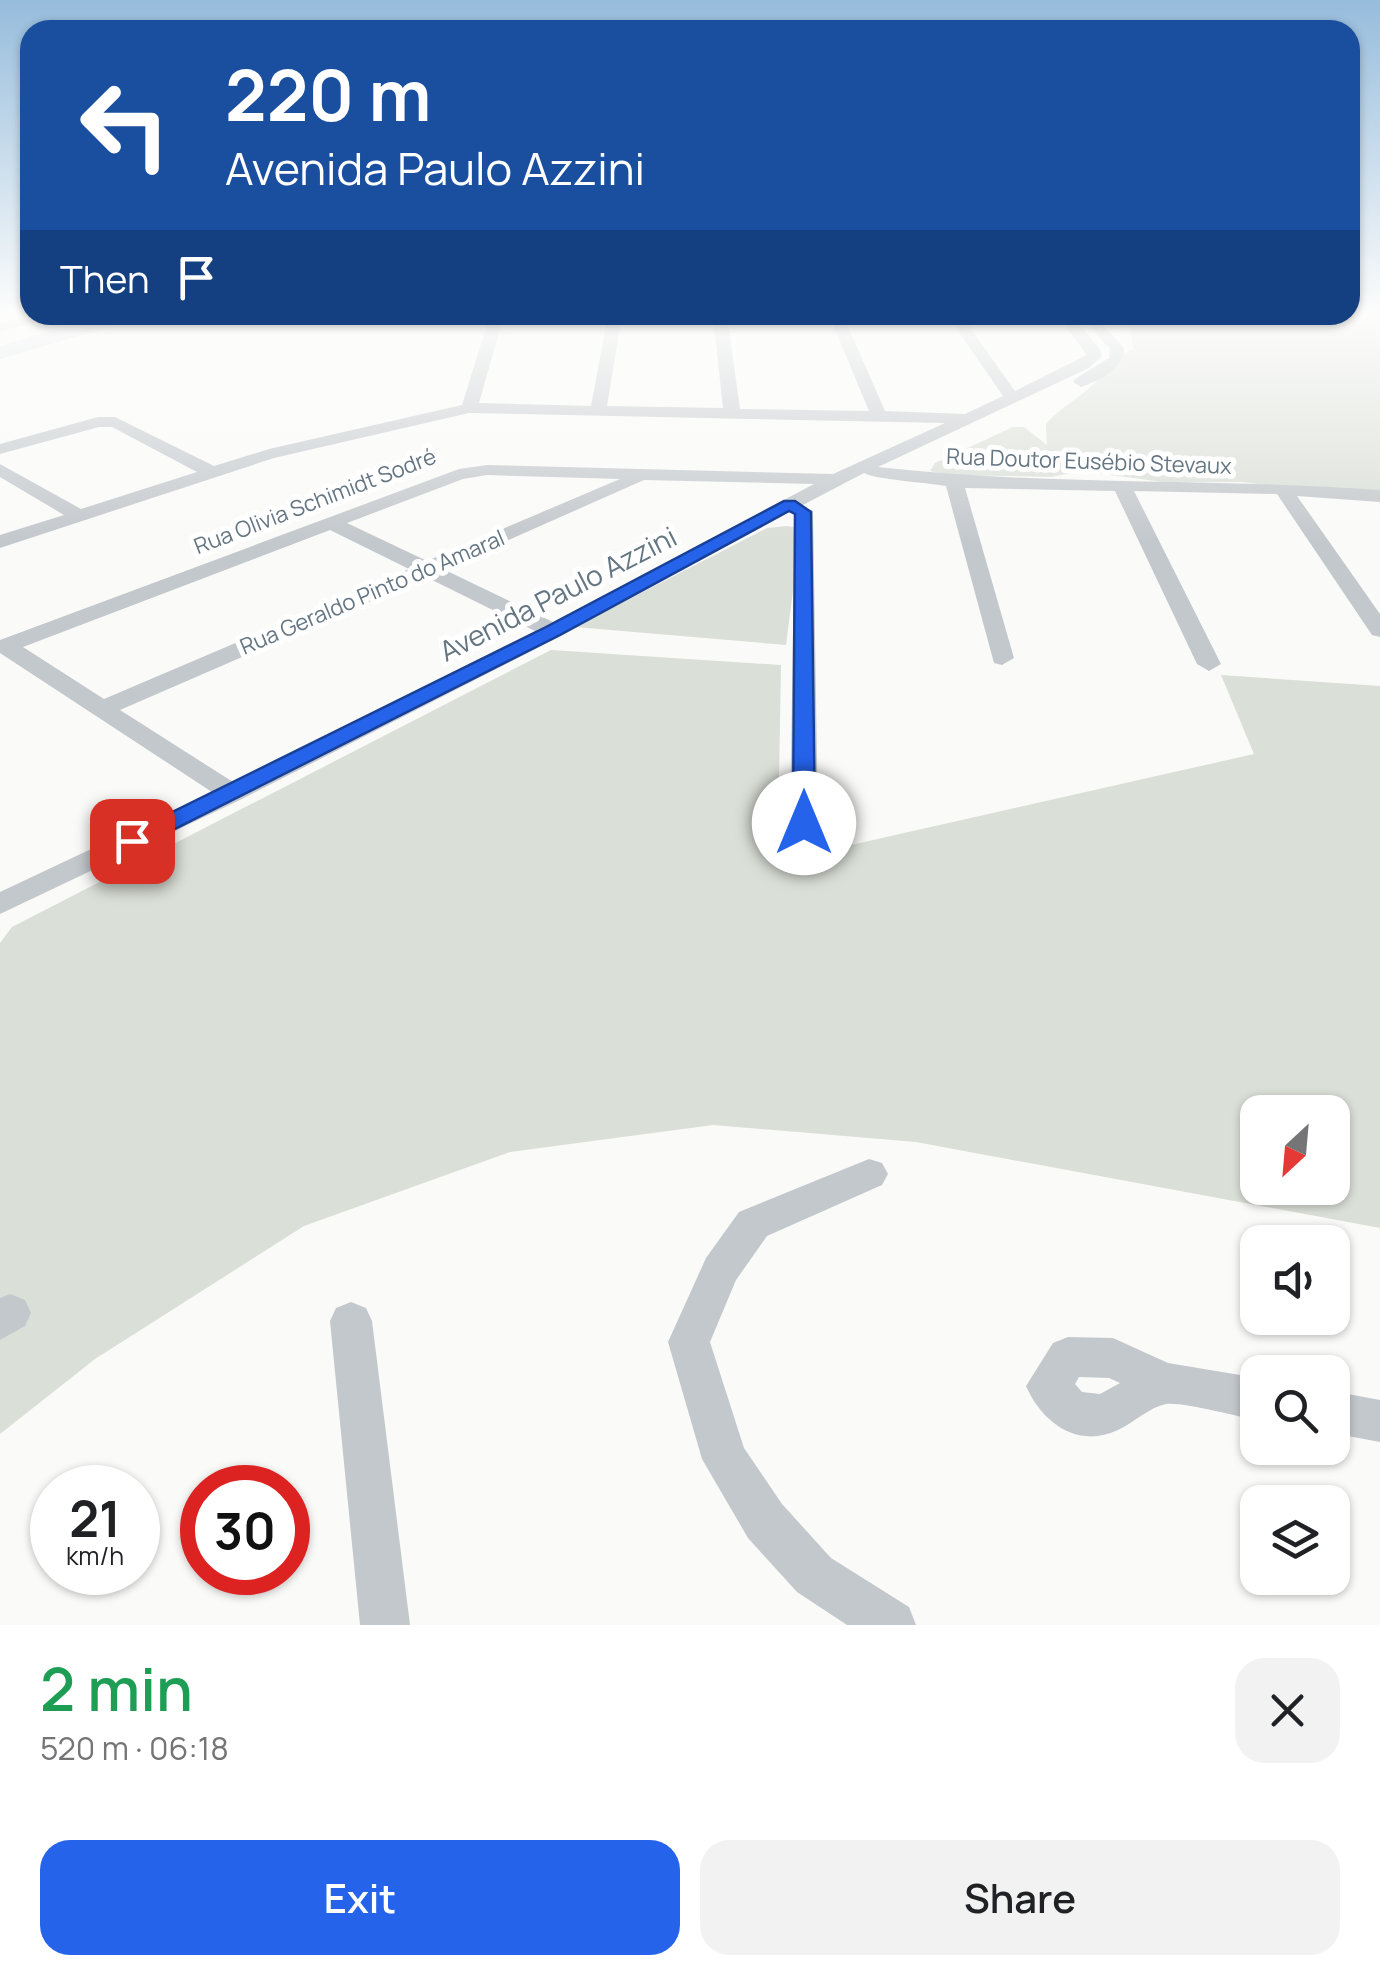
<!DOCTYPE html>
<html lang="en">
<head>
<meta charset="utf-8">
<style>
	:root { --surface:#fff; --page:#f2f2f2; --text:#202124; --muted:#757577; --accent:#2563eb }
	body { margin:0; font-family:Manrope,sans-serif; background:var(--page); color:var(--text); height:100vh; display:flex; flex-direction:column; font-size:38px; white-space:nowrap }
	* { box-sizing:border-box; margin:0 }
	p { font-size:32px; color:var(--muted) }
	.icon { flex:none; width:55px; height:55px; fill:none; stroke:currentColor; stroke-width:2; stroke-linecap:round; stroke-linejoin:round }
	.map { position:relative; height:1625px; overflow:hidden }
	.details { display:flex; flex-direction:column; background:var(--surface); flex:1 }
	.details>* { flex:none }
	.guide { position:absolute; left:20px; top:20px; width:1340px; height:305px; border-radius:30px; box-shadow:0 2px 8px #0004; background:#1a4fa0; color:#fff; overflow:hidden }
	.needle { width:65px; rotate:206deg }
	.buttons { position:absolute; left:1240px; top:1095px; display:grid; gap:20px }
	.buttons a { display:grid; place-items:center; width:110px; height:110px; border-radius:20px; background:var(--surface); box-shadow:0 2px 8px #0004; font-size:50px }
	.speed { position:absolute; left:30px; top:1465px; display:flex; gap:20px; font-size:50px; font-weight:700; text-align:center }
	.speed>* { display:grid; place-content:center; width:130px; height:130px; border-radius:50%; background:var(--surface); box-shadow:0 2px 8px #0004; line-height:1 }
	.speed small { font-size:25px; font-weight:400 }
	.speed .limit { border:15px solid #d22; background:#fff; color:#111 }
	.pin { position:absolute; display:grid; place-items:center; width:85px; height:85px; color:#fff; margin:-42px; border-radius:20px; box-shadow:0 5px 15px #0006 }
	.me { position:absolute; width:110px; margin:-55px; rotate:0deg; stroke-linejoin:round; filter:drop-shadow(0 0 8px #0008) }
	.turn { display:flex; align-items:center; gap:35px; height:210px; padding:0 40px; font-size:45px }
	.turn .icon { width:130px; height:130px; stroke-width:2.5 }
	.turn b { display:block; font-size:70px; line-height:85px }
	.then { display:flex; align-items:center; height:95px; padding:0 40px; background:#0003; gap:20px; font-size:38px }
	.round { display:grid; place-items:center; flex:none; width:105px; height:105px; border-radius:30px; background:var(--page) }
	.headline { display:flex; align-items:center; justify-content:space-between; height:170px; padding:0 40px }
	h1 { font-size:60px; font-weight:600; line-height:75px; color:#1e9e55 }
	.cta { display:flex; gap:20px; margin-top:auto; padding:20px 40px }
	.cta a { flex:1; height:115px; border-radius:30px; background:var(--accent); color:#fff; font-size:40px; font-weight:600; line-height:115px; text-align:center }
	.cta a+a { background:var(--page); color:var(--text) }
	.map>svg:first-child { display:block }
</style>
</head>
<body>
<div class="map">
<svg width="1380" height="1625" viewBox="0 0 1380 1625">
	<rect width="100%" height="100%" fill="#fafaf8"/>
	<path fill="#dadfd7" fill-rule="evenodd" d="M1380 314V493L1296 489 1242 482H1163L1081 471 1051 477 949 475 930 471 935 463 1013 427H1024L1047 445 1046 424C1067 400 1099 390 1109 361L1133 349 1129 320 1122 315Z
		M787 526 801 528 786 645 575 627 767 528Z
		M551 650 781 665 778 836 829 850 1254 754 1221 675 1380 686V1228L916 1142 713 1125 510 1152 304 1226 95 1359 0 1434V943L12 927ZM1258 1112H1332V1188H1258Z"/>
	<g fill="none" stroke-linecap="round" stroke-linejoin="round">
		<path fill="#c3c8cc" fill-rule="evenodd" d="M39 315H67L0 331V323Z
			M490 315H504L479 403 591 406 608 315H622L607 406 723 408 713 315H727L740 409 869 411 829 315H843L885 411 965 414 1003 396 947 315H961L1015 391 1087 355 1057 315H1071L1100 349 1102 356 1089 368 878 467C1044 486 1213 478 1380 490V502L1297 496 1380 614V637L1372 635 1277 494 1134 491 1221 664 1209 671 1197 664 1115 491 965 488 1014 658 1002 665 994 663 946 486C929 483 873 479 864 473L801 506 813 511 818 823 814 829 804 831 790 823 795 509 561 636 242 799 0 914V892L212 792 0 653V640L459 469 487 465 833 474 945 423 469 413 274 458 0 548V535L64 515 0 477V464L81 509 197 472 112 427H99L0 454V444L98 417H115L214 466 269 449 462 405ZM487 475 620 479 427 561 347 523 463 479ZM644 480 814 484 553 622 443 569ZM330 530 409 569 104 699 23 647ZM426 577 535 631 233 782 120 710Z
			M1094 315 1124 348C1123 370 1100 380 1081 387L1073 382 1075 379 1109 358 1110 349 1080 316Z
			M869 1159 882 1163 888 1174 882 1185 767 1236 736 1280 710 1342 744 1448 782 1504 831 1558 909 1607 916 1625H847L797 1592 748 1538 702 1459 668 1342 706 1258 739 1212Z
			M10 1294 25 1300 31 1313 25 1326 0 1340V1298Z
			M351 1302 366 1308 372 1321 410 1625H360L330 1321 336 1308Z
			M1068 1337 1113 1338 1168 1363 1258 1378V1420C1239 1417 1181 1401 1166 1404 1150 1407 1133 1423 1118 1430 1078 1449 1042 1423 1026 1386L1053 1343ZM1079 1377 1109 1378 1120 1383 1100 1394 1082 1392 1075 1384Z
			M1332 1391 1380 1400V1442L1332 1433Z"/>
		<path fill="#d6dbdf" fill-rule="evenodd" d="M108 315H140L137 319 0 359V346Z"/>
	</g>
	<linearGradient id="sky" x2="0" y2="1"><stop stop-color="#96bcdc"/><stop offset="0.58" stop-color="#fdfdfc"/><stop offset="1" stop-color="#fdfdfc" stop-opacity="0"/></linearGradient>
	<rect width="1380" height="541" fill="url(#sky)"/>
	<path fill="#2563eb" stroke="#184099" stroke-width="2.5" d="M784 501H795L811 512 815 823 812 828H796L793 823 795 514 789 511 560 635 141 846 132 848 121 841 124 836 546 627Z"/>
	<g text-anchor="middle" stroke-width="10" stroke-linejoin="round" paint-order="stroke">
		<g font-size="22" fill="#657683" stroke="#fff">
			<text transform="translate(1089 461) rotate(2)" y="8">Rua Doutor Eusébio Stevaux</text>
			<text transform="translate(315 501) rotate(-21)" y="8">Rua Olivia Schimidt Sodré</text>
			<text transform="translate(372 592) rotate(-23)" y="8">Rua Geraldo Pinto do Amaral</text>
		</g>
		<g font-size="28" fill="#657683" stroke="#fff">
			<text transform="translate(558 594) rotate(-27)" y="10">Avenida Paulo Azzini</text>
		</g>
	</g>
</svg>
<div class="buttons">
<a><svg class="needle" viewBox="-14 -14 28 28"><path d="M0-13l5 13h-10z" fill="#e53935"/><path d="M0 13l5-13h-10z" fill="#757577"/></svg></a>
<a><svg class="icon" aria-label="sound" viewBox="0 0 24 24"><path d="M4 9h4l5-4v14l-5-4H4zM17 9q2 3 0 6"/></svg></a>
<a><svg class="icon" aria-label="search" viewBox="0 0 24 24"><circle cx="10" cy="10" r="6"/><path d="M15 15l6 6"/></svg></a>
<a><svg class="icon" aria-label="layers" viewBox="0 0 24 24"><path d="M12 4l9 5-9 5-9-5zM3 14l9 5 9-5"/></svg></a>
</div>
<div class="speed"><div>21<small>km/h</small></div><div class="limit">30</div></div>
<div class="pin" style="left:132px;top:841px;background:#d93025"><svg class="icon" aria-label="arrive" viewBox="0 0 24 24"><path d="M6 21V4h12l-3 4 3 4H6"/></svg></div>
<svg class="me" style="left:804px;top:823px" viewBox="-20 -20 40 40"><circle r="19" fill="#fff"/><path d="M0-13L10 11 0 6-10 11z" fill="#2563eb"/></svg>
<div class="guide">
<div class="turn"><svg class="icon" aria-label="left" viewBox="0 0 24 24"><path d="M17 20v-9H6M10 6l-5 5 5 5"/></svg><div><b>220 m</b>Avenida Paulo Azzini</div></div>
<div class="then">Then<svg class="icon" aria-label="arrive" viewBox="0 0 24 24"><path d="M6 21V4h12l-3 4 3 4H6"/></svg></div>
</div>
</div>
<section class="details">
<div class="headline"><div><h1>2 min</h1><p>520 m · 06:18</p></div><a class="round"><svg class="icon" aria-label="close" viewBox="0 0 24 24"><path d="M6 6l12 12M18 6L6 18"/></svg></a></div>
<div class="cta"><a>Exit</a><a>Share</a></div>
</section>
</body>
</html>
